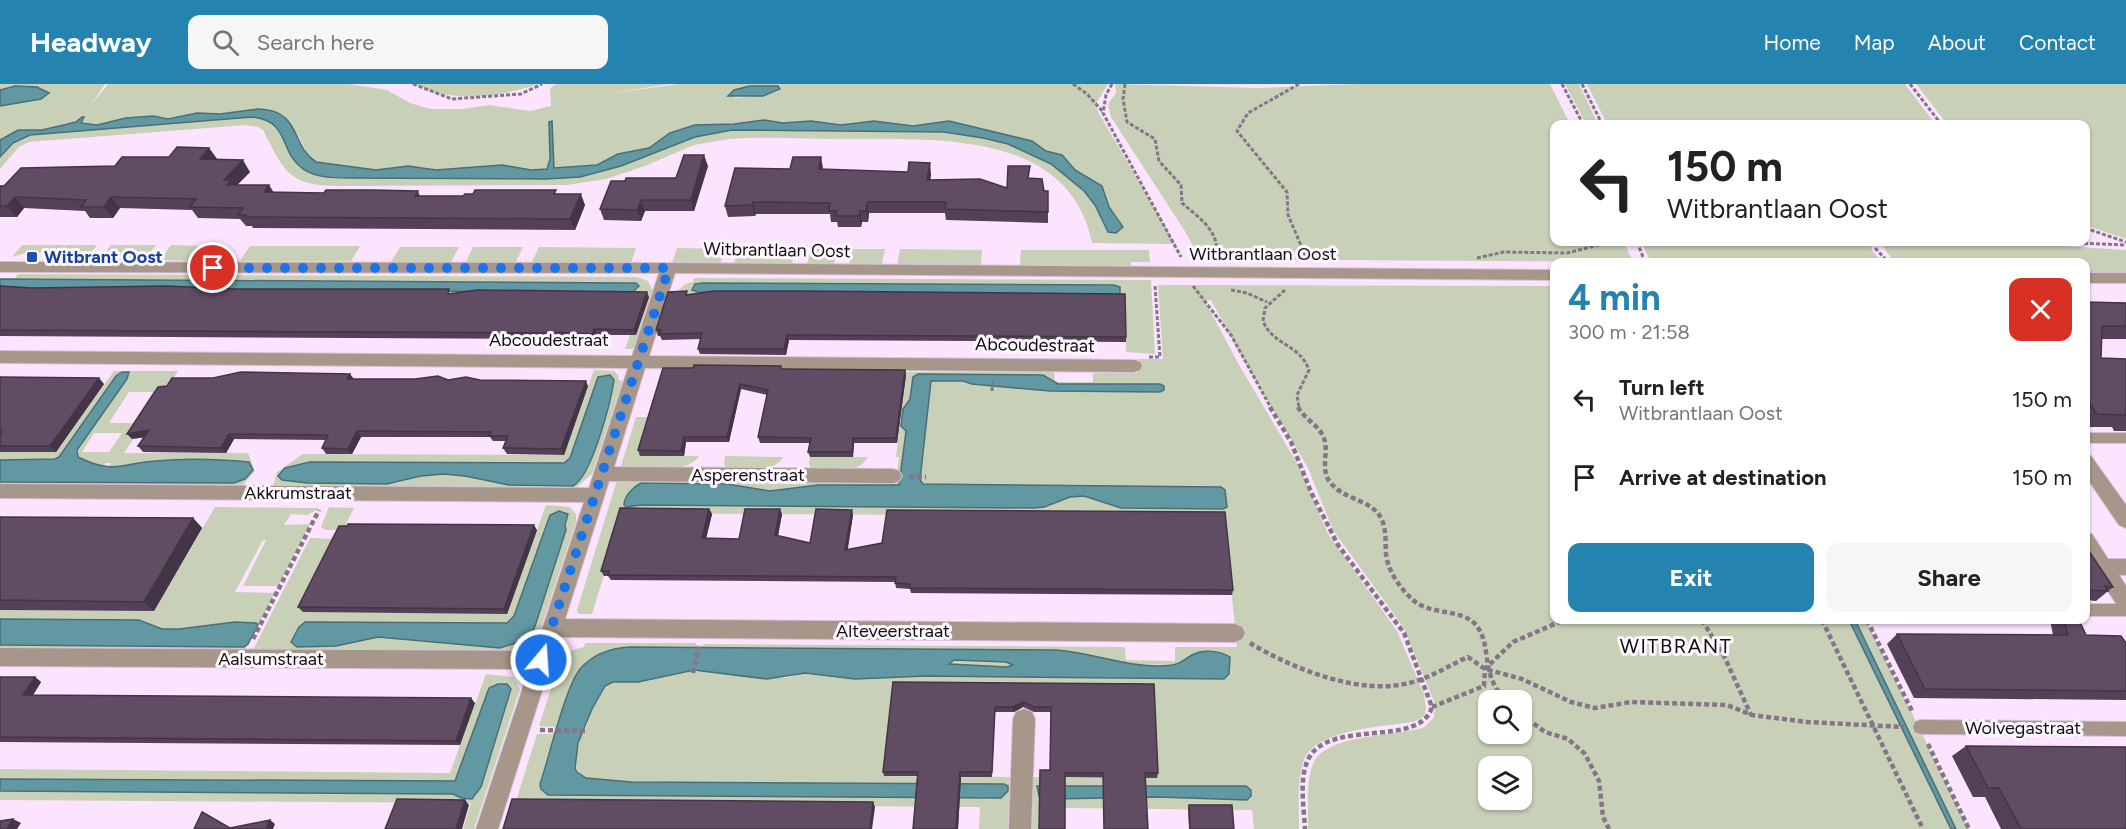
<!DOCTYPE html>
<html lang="en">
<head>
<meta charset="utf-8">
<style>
	:root { --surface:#fff; --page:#f6f6f6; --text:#222; --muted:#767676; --accent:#2483af }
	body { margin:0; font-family:Figtree,sans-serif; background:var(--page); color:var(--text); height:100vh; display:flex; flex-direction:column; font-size:22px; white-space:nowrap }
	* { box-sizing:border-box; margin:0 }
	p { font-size:20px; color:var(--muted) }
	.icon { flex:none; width:33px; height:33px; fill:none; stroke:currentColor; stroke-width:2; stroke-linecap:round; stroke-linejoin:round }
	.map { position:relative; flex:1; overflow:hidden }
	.panel { position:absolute; left:1550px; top:174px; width:540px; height:366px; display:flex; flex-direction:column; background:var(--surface); border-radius:12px; box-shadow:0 2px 4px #0004 }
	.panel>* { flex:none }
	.hud { position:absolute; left:1550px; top:36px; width:540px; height:126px; border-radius:12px; box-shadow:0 2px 4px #0004; background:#fff; color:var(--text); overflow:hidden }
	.buttons { position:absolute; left:1478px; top:606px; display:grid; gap:12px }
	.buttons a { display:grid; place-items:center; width:54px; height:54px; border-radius:12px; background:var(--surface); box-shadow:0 2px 4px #0004; font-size:30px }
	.pin { position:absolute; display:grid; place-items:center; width:51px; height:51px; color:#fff; margin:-26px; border:3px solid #fff; border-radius:50%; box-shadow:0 2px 6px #0007 }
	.me { position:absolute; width:66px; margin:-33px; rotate:18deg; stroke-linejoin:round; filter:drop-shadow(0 0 4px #0008) }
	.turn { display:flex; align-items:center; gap:21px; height:126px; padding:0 18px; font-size:27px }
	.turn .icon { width:78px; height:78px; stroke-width:2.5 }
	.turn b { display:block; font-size:42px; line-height:51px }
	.round { display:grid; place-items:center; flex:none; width:63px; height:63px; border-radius:12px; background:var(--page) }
	.head { display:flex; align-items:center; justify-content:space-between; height:102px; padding:0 18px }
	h1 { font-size:36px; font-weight:700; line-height:45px; color:var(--accent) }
	.primary-button { display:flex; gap:12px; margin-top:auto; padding:12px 18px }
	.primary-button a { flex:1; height:69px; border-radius:12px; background:var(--accent); color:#fff; font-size:24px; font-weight:700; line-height:69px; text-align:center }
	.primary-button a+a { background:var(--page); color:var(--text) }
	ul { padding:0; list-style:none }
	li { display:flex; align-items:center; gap:18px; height:78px; padding:0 18px }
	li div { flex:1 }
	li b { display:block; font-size:22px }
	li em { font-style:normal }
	header { display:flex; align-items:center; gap:36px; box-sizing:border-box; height:84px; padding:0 30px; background:var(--accent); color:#fff }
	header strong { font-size:28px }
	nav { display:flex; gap:33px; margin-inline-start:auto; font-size:21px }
	.search { width:420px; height:54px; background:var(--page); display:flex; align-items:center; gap:15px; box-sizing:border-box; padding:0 21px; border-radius:12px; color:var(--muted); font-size:22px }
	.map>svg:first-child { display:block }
</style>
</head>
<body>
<header>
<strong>Headway</strong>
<div class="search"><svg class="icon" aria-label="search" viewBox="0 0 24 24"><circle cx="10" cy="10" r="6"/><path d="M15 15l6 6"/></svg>Search here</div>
<nav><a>Home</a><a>Map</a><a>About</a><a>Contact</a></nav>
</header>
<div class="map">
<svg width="2126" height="745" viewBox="0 0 2126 745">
	<rect width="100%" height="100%" fill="#fce3fe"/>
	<path fill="#c8d1b7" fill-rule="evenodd" d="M0 0H105L90 22 108 0H349L387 6 410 19 430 25H463L489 21 530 27 551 22 550 4 557 0H669L607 10 678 0H1108L1097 18V26L1175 160 1092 159C1070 48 939 55 852 55 811 55 770 52 729 55L694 61 645 82 606 95 567 101 336 102C287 101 284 86 263 46L258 43 246 41 29 58 19 63 0 85V73L16 57 30 51 245 33C295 33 276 66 303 85 316 94 334 94 349 94 393 94 437 93 481 94 513 95 547 97 580 92 627 85 667 57 713 49 750 42 789 47 826 47 917 47 1068 35 1105 144L1116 149 1122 145V141L1109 123 1102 102 1075 86 1064 73 1046 67 1028 55 953 38 907 42 874 37 841 41 806 37 783 39 764 36 734 40 695 41 670 49 649 64 618 70 597 81 553 84 552 38 548 85 531 86 502 81 436 86 408 82 376 86 316 78 309 73 298 51 284 32 265 25 220 30 197 29 168 35 153 32 126 34 97 41 66 39 42 46H18L0 56V22L41 15 32 2 0 6ZM755 2 780 6 767 11 735 14 734 6Z
		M415 0H538C501 13 451 20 415 0Z
		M1115 0 1257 4 1356 0H1550L1570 40H1554V158H1624L1633 178 1200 175 1186 149 1111 33 1108 20 1116 9Z
		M1565 0H1579L1598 40H1586Z
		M1587 0H1905L1935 40H1607Z
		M1916 0H2126V155L2085 141V40H1947Z
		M1641 158H1871L1872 166 1882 178H1651Z
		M1880 158H2000L2126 166V188H2085V178H1894Z
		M22 161H97L85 176H56L62 169 28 168 12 173Z
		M111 161H156L145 176H100Z
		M171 161 203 162 193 177 160 176Z
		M250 162H360L351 177H240Z
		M400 163H459L451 178H391Z
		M473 163H523L516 178H466Z
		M539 163 636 164 631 179 532 178Z
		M677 164 724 165 720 180 672 179Z
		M738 165H795L792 180H734Z
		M811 165H837L834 180H807Z
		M852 165H885L882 180H849Z
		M900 165 982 166 981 181H897Z
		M1021 166H1149L1150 178H1131V182L1020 181Z
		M18 190 637 193 648 197 653 207 634 263 632 265H625L643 214 0 205H638L639 201 627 199 0 195 15 194Z
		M694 194 1151 196 1155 270 1126 268 1125 216 688 214 677 208 685 200 693 198ZM702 199 1120 203V209L698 208 692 206 695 200Z
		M1158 201 1554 202V536H1849L1951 745H1308C1309 725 1305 699 1313 680 1326 649 1396 653 1425 643L1434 633 1435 620 1404 544 1333 446 1308 384 1241 271 1211 216 1205 217 1238 279 1301 386 1328 450 1397 547 1424 610 1426 625 1424 632 1416 637C1384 644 1314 643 1303 679 1297 700 1299 724 1299 745H1254L1252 726 1065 724 1039 745H1032L1033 693H1157L1154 606 895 603 886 692 1010 693 1008 745H979L980 723 515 720 537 650H553L555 643 539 642 559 579 570 567 584 563 585 559H696V561L703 562 704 560 1125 563 1126 576 1175 577V563H1237L1224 434 1226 433 623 429 592 530H578L577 526 617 396 896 397 899 373H896L906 288H1054L1055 298H1093V289H1137V275H1163ZM630 563 1057 566 1080 568 1127 580 1173 581 1197 568 1229 589 1224 595 926 592 855 595 805 589 785 594 697 586V588L690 587 638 598 617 597 608 600 602 606 592 625 584 650H582C561 702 592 695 631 698L1004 700 1008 702V707L1001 714 548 711C555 676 561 619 578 589 588 571 611 564 630 563ZM1488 616H1521V650H1488ZM1488 682H1521V716H1488ZM1037 702H1246L1251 706V711L1247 716 1037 707Z
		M594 286 614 287 618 291 619 296 623 297 592 390 577 403H273L277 388 303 370 563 371ZM614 298C610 318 590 393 573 402L509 401 465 392 444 390 421 392 397 399 282 396 285 384 310 378 564 379 570 374Z
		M114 287H178L124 369H248L255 387 242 402 0 401V398L233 399 245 395 253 386 249 378 154 377 127 382 109 383 111 379H105L103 383 78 373 77 366 127 295 128 288H122L116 292 59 373 55 375 0 376V368H56ZM129 308H153L133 339H109ZM94 349H122L109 368H82Z
		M636 333H652L640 372H699C687 391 641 385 620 385Z
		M725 372 783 373C773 391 744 384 726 384L724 380Z
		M810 373H868C858 392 830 385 811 384L809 380Z
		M546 421 570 423 576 430V438L539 550C534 561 525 566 514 570L252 568 310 454 338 455 303 530 305 528 506 529V531ZM564 427 568 432 565 441 566 447 536 539 500 564 377 553 336 562 297 563 493 540C502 540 509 541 514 532L556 428Z
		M215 423 319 424 308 431 291 430 284 441 310 440 278 502H243L266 456H263L235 508 275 509 244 568 0 566V561L244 563 225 539 179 545H162L139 536 0 535V526L153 527V529Z
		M329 423 354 424 343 446H325L321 443Z
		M1855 536H1866L1969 745H1956Z
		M954 576 1006 578 1015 580 1007 583 948 580Z
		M486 590 513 593 520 605 474 745H463L471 719 0 716V707L453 710 461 714 475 713 481 703 511 605 506 600 489 605 456 697 0 695V685L450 689Z"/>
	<path fill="#6298a2" stroke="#4b6e78" stroke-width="1.5" fill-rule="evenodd" d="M15 2 37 3 49 9 41 15 0 22V6Z
		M750 2H778L780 5 763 12H728L734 6Z
		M258 25C302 26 290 61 316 78L376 86 408 82 436 86 502 81 531 86 547 85 550 75 549 38 552 37 554 84 597 81 618 70 649 64 670 49 695 41 734 40 764 36 783 39 811 37 841 41 874 37 913 42 949 37 1032 57 1046 67 1062 71 1075 86 1102 102 1109 123 1123 143 1116 149 1108 148 1095 121 1084 107 1051 80 1008 60 983 54 944 48 732 46 695 53 621 82 580 93 546 95 349 94C334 94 316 94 303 85 278 67 291 37 252 33L30 51 13 59 0 73V56L18 46H42L76 38 82 33H84L81 39 97 41 126 34 153 32 168 35 197 29 220 30Z
		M0 195 627 199H636L639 202 633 208H617L0 205Z
		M702 199 1114 201 1120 203V210L698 208 692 206 695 200Z
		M122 288H129L127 295 77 366 78 373C114 391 121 379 155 377 186 374 219 375 249 378L253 386 245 395 234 399 0 398V376L55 375 59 373 116 292Z
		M918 290 1043 291 1058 300H1160L1164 302V306L1160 308 1050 307 972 300 963 297H931L920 396 923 400 1221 403 1225 406 1227 423 1223 425 1121 424 1084 412 1070 413 1044 423 1034 424 641 421 626 423 624 421C624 412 633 403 641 399L727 400 770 407 818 401H899L906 347 901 342 903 325 910 315 913 293Z
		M610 291 614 296C611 317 592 392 573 402L509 401 465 392 444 390 421 392 387 400 307 399 282 396 278 392 285 384 310 378 564 379 570 374 598 293Z
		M559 427 568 430 565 441 566 446 536 539 531 552 525 556 500 564 378 553 336 562 297 563 291 558 299 543 305 538 507 539 514 532 550 431Z
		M0 535 139 536 162 545H179L235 538 256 539 258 541 248 560 244 563 0 561Z
		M1849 536H1855L1956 745H1951Z
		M630 563 1057 566C1096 569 1133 586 1173 581 1181 580 1187 573 1194 570 1203 565 1221 567 1230 573L1229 590 1224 595 926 592 855 595 805 589 767 595 694 586 638 598H613L605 602 592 625 578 659 575 684 577 688 586 694 631 698 1004 700 1008 702V707L1001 714 548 711 541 705 540 700C549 674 565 604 580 585 593 570 611 564 630 563ZM954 576 1006 578 1013 581 1007 583 949 580Z
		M498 600H507L511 605 481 703 472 715 461 714 453 710 0 707V695L455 697 489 604Z
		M1037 702H1246L1251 706V712L1247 716 1158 713 1051 715 1039 712Z"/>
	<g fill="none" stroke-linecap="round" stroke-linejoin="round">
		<g stroke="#d7c1d9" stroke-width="2">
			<path id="lane" d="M2085 349H2126V359H2085Z
				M2085 520H2126V532H2085Z
				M1920 636 2126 638V652L1920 650 1915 648 1913 643 1915 638Z"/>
		</g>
		<g stroke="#d7c1d9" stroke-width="2">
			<path id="street" d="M0 178 669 179 1554 186V196L675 189 649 272 1134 276 1140 278 1142 282 1140 286 1134 288 645 284 614 383 893 385 899 387 902 392 899 397 893 399 609 397 565 535 1235 540 1242 543 1245 549 1242 555 1235 558 559 553 498 745H476L529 585 0 582V564L535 567 584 418 0 414V400L589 404 628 284 0 279V267L632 272 659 189 0 188Z
				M2085 189H2126V199H2085Z
				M2085 370 2091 372 2126 421V444L2119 441 2085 391Z
				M2085 448 2092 450 2108 475H2126V491H2119L2126 502V526L2119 524 2085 472Z
				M1024 625 1032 628 1035 635 1031 745H1009L1013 635 1016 628Z"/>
		</g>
		<path stroke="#857587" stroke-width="3" stroke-dasharray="4 2" stroke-linecap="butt" d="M413 0 452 15 521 10 542 0
			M1073 0 1087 10 1103 28
			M1112 0 1106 11 1103 29 1181 173
			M1125 0 1123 15 1127 38 1155 55 1159 77 1181 101 1182 119C1198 133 1223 149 1215 174
			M1299 0 1248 29 1237 47 1287 108 1288 131 1306 173
			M1562 0 1583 40
			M1582 0 1602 40
			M1910 0 1941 40
			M2085 144 2126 158
			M1637 158 1645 178
			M1874 158 1876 165 1888 178
			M2048 158 2126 161
			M1477 174 1504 168 1567 169 1611 158
			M1193 202 1231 251 1271 324
			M1231 206 1247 209 1267 218
			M1285 206 1265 224 1263 237C1273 262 1299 259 1309 286L1297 311 1299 324
			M1149 273H1160L1155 202
			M992 307 993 295"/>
		<path stroke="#857587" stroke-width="4.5" stroke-dasharray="5 3" stroke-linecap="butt" d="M1270 323 1291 358 1311 408 1338 461 1404 549 1432 623C1420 664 1334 635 1310 672 1298 692 1304 723 1305 745
			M1298 323C1304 335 1319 341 1324 354 1329 368 1320 386 1330 398 1343 416 1371 415 1381 434 1387 446 1385 458 1386 470 1388 488 1401 505 1413 516 1431 532 1462 524 1476 541 1493 562 1479 588 1505 616
			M909 393H926
			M1702 536 1724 572 1751 631
			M1822 536 1923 745
			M1867 536 1913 629
			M253 555 319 426
			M1250 559C1291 584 1360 612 1409 599 1430 594 1448 582 1468 573L1485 585 1522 595 1571 618 1595 624 1631 618 1727 621 1752 631 1807 638 1904 643
			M693 589 699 563
			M1432 623 1484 602 1485 585 1513 558 1564 536
			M1521 630 1545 648 1568 655 1585 670 1599 697 1603 733 1609 745
			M540 646 587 647
			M1928 660 1969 745"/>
		<use href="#lane" fill="#a7978a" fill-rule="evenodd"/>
		<use href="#street" fill="#a7978a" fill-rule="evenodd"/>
	</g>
	<path fill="#534155" d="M209 64 217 75 216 76 250 88 237 101 274 108 324 109 418 107 420 112H463L473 110H557L585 121 575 146 253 144 252 142H246L240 135 198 134 192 126 120 124 113 134H90L85 127 24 124 17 133H0V102L169 73Z
		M708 82 694 127H645L641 137 604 136 600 125Z
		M823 85 931 90 930 96 1007 104 1030 94 1044 107H1048V139L946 136 945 129H869L868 138H862L861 143H838L837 138H831L830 130H756L755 132 728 133 725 122Z
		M0 202 32 204 235 205 649 213 636 251H597L595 255 554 253 553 255 0 252Z
		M688 211 1126 253V258L789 256 786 271 700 270 698 265 701 255 662 256 660 252H658L656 246Z
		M2085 218 2126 219V255H2102L2101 274 2126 275V347H2114L2112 343H2085Z
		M663 284 905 286 906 291 897 359H854L853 373H810L808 368 810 359H760L758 353 767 311 741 305 729 358H686L684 372H640L638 366Z
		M0 293 104 300 56 368H0Z
		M354 295 480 296 588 302 564 371 507 370 503 364 506 357H493L490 353H361L352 370H326L322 364 326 356 234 355 226 369 143 368 138 362 144 353 132 355Z
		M709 425 712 430 706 454 739 455 782 430 778 452 810 459 853 431 847 466 1233 506 1232 511 911 509 910 505 896 504 895 498 611 496 608 492H604L601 487Z
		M0 433 193 434 202 444 154 527 0 526Z
		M537 446 507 530 303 528 298 523Z
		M2085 464 2113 503 2096 517 2085 516Z
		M2050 536H2079L2086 551 2126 559V616L1914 614 1887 560 1897 550 2053 551Z
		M0 593H35L41 598 33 611 475 619 460 661 0 658Z
		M893 598 1154 600 1158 689 1157 694 1065 693 1050 686 1051 628H1034L1023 623 1014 628H995L992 693H961L958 745H913L917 692H884L883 688Z
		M1966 662 2126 745H2001L1985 713H1973L1952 672Z
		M1189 721 1234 745H1189L1188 725Z"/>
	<path fill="#433545" d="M209 64 217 75 208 86 200 75Z
		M704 71 708 82 694 127 691 116Z
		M821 73 823 84 821 96 819 85Z
		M243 76 250 88 235 103V112L224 96Z
		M930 79 931 90 929 108 927 96Z
		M269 101 276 112 264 108Z
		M581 110 585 121 575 146 570 135Z
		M15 113 24 124 17 133 7 122Z
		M111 113 120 124 113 134 104 123Z
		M641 116 645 127 641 137 637 126Z
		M753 118 756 130 755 132 752 121Z
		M867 118 869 129 868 138 866 127Z
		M860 127 862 138 861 143 859 132Z
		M647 208 649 213 636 251 634 246Z
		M594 245 597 251 595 255 593 250Z
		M787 251 789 256 786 271 784 265Z
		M905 286 906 291 897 359 896 354Z
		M350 290 354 295H347Z
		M99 294 104 300 56 368 50 362Z
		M586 297 588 302 564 371 561 365Z
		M740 300 741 305 729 358 727 353Z
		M149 346 154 352 132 355 127 350Z
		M357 347 361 353 352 370 348 365Z
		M229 350 234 355 226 369 221 364Z
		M684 353 686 358 684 372 681 367Z
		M853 354 854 359 853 373 852 368Z
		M709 425 712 430 705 459 702 454Z
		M780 425 782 430 777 456 775 451Z
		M852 426 853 431 847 471 845 466Z
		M193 434 202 444 154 527 144 518Z
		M534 441 537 446 507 530 504 525Z
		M35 593 41 598 30 616 23 611Z
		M471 614 475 619 460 661 456 657Z
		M1023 618V623L1014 628 1013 623Z
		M960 688 961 693 958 745H956Z
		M465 716 469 721 462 745H456Z
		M873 718 875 723 872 745H870Z
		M13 735 21 739 17 745H7Z
		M270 736 275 740 273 745H266Z"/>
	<path fill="#604c63" stroke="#433545" stroke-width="1.5" d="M177 63 209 64 200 75 243 76 224 96H231L227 101H269L264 108 324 109 326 106H371L418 107 415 112H463L465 110H473L475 106H556L554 110H581L570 135 245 133 246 131H238L243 124 190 123 196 115 111 113 104 123H81L86 116 15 113 7 122H0V102H4L21 84 115 82 122 73H169Z
		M684 71H704L691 116H641L637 126 600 125 611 97H625L626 94H676Z
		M793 73H821L819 85 908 88 909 78 930 79 927 96 980 95 1007 104 1008 82H1030L1028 94 1042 95 1044 107H1048V128L945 125 946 118H867L866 127H860L859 132H836L837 127H829L830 119 753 118 752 121 725 122 735 84 790 85Z
		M0 202 32 204 166 202 235 205H449L448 210 477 206 647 208 634 246 594 245 593 250 551 248V249L0 246Z
		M687 207 686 211 714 207H800L1125 210 1126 253 787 251 784 265H698L702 249 659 250 661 246H656L668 208Z
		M2085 218 2126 219V242H2102L2101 274 2126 275V331L2097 330 2085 313Z
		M694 281 781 282V285H784L905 286 896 354H853L852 368H808L811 354 758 353 768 306 740 300 727 353H684L681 367 638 366 663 284H693Z
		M241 288 350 290 347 295H415L438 292 448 296 466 293 480 296 586 297 561 365 503 364 508 352H489L491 348 357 347 348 365 322 364 328 351 229 350 221 364 138 362 149 346 127 350 158 303 167 302 172 294H213Z
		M0 293 99 294 50 362H0V352L2 348H0Z
		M620 424 709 425 702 454 739 455 745 425H780L775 451 810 459 816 425 852 426 845 466 882 459 887 426 1225 428 1233 506 910 504V500L895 499 896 493 608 491 609 487H601Z
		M0 433 193 434 144 518 0 516Z
		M348 440 534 441 504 525 298 523 339 442H347Z
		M2085 464H2087L2113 503 2105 502 2108 507 2085 506Z
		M2064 536H2079L2086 551 2121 552 2126 559V607L1925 605 1897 550 2068 551Z
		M0 593H35L23 611 471 614 456 657 0 653Z
		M893 598 1154 600 1158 689H1145L1148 745H1104L1103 689H1065V745H1039L1040 686H1050L1051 623H1034L1023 618 1013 623H995L992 688H960L956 745H913L918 688H883Z
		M1966 662 2126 663V745H2021L1999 704H1988Z
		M397 715 465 716 456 745H385Z
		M512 715 873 718 870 745H503Z
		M1189 721H1232L1234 745H1190Z
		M202 728 230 744 270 736 266 745H194Z
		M13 735 7 745H0V737Z"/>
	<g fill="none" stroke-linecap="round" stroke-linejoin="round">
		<path stroke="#1a73e8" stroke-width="10" stroke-dasharray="0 18" d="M213 184H669L541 576"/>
	</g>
	<rect fill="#1a4fb4" stroke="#fdf8fd" stroke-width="2" x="26" y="167" width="12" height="12" rx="3"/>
	<g text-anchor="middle" stroke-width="6" stroke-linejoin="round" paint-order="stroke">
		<g font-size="18" fill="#150d16" stroke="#fdf8fd">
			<text transform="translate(777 166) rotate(1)" y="6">Witbrantlaan Oost</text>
			<text x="1263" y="176">Witbrantlaan Oost</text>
			<text x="549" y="262">Abcoudestraat</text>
			<text transform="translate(1035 261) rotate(1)" y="6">Abcoudestraat</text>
			<text x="748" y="397">Asperenstraat</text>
			<text x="298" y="415">Akkrumstraat</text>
			<text x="893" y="553">Alteveerstraat</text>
			<text x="271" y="581">Aalsumstraat</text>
			<text x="2023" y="650">Wolvegastraat</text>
		</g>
		<g font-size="18" font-weight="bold" fill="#164399" stroke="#fdf8fd" text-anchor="start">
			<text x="44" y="179">Witbrant Oost</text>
		</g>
		<g font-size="20" letter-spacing="1.5" fill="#150d16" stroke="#fdf8fd">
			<text x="1676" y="569">WITBRANT</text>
		</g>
	</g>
</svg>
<div class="buttons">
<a><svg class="icon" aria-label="search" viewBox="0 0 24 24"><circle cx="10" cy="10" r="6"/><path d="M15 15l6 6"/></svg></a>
<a><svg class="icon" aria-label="layers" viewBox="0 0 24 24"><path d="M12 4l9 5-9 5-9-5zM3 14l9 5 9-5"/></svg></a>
</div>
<div class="pin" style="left:213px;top:184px;background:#d93025"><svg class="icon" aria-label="arrive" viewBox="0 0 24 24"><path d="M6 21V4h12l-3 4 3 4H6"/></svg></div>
<svg class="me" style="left:541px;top:576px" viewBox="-20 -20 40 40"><circle r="17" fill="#1a73e8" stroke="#fff" stroke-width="3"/><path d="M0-11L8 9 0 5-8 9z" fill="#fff"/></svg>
<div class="hud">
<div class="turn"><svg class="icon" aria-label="left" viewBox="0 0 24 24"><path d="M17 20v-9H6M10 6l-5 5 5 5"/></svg><div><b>150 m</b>Witbrantlaan Oost</div></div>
</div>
<section class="panel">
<div class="head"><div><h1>4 min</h1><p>300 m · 21:58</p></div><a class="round" style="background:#d93025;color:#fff"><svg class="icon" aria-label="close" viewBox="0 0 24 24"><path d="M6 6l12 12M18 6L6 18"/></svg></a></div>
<ul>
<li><svg class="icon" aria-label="left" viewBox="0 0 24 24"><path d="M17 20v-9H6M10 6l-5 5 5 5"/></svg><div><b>Turn left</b><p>Witbrantlaan Oost</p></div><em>150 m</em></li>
<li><svg class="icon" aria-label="arrive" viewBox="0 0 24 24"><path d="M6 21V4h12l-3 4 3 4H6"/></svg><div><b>Arrive at destination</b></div><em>150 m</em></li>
</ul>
<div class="primary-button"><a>Exit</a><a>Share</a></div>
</section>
</div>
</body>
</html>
